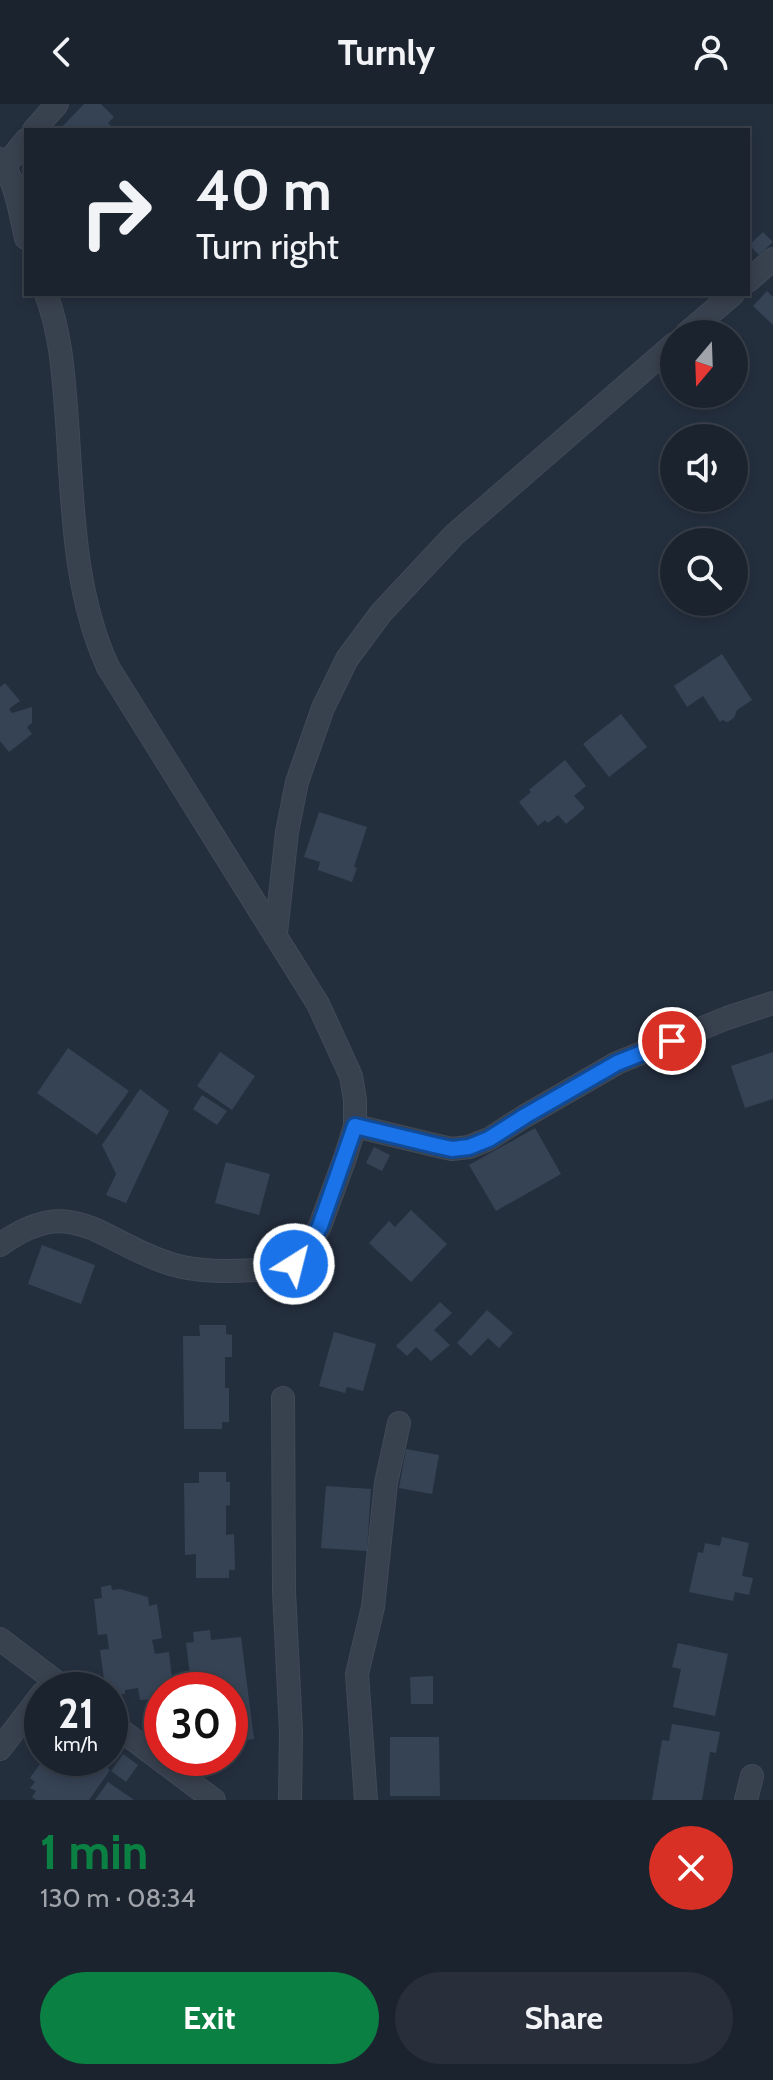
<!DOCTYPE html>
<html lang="en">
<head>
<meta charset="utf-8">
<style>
	:root { --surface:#1b232e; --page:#282f3a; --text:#f1f3f6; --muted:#a0a4aa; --line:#39404a; --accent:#0b8043 }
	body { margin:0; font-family:Cabin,sans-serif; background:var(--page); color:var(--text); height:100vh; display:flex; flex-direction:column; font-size:30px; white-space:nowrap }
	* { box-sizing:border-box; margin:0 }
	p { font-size:26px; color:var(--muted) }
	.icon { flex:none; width:44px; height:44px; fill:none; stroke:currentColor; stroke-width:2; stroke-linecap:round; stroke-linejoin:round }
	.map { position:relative; height:1696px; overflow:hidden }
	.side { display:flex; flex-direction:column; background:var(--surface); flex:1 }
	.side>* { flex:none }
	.hud { position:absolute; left:24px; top:24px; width:726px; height:168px; border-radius:0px; box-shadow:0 4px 12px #0003,0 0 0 2px var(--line); background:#1b232e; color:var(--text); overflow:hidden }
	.needle { width:52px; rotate:199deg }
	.tools { position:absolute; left:660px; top:216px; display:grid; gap:16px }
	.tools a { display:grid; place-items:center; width:88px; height:88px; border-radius:50%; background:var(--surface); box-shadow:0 4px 12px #0003,0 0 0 2px var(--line); font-size:40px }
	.speed { position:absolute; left:24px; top:1568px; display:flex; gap:16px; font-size:40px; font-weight:700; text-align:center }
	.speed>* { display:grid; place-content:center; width:104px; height:104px; border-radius:50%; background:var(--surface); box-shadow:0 4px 12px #0003,0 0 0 2px var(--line); line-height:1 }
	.speed small { font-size:20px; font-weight:400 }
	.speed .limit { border:12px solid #d22; background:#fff; color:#111 }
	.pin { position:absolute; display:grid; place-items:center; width:68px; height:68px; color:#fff; margin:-34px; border:4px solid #fff; border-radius:50%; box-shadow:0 2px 8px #0007 }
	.me { position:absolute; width:88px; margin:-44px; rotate:36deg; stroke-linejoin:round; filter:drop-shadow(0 0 6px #0008) }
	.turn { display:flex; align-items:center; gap:28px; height:168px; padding:0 40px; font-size:36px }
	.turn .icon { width:104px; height:104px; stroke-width:2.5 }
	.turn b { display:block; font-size:56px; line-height:68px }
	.round { display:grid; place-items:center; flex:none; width:84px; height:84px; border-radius:42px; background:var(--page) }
	.head { display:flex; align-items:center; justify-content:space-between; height:136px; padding:0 40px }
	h1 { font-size:48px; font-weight:700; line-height:60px; color:var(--accent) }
	.cta { display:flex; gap:16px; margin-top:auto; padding:16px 40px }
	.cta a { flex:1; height:92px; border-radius:48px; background:var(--accent); color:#fff; font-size:32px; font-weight:700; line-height:92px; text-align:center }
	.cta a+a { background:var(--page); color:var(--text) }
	header { display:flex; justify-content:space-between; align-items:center; height:104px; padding:0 40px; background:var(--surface); font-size:36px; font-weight:700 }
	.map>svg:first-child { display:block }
</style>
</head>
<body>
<header><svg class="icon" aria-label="back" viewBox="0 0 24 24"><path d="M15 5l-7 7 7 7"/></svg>Turnly<svg class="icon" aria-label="person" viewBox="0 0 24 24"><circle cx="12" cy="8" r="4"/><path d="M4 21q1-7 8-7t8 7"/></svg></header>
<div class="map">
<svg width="773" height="1696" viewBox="0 0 773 1696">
	<rect width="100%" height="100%" fill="#242f3e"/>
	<path fill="#364354" d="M84 0H101L114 13 108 19 115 26H59Z
		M763 128 773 138 759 151 749 141Z
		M767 187 773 193V221L753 202Z
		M722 550 752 596 737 606 734 614 728 618 722 616 720 618 703 592 687 603 674 582Z
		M5 579 20 597 9 605 12 609 32 603V619L27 623 32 630 9 648 0 637V583Z
		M621 610 647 643 609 673 583 640Z
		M565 656 586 682 574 692 585 704 566 720 558 711 548 719 545 716 538 722 519 698 531 688 529 686Z
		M319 708 367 723 354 763 357 764 352 778 318 766 320 758 304 753Z
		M68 944 129 987 97 1031 37 989Z
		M220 948 255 972 232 1006 197 982Z
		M773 948V995L745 1004 731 962Z
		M140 985 169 1007 126 1099 106 1091 116 1070 102 1041Z
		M202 991 227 1007 217 1021 193 1005Z
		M535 1024 561 1070 496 1107 469 1061Z
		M374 1043 390 1051 382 1067 366 1059Z
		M226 1058 270 1070 259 1111 215 1099Z
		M411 1106 447 1140 411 1178 369 1139 389 1117 395 1123Z
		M42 1141 95 1161 81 1200 28 1180Z
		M440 1198 452 1209 434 1226 450 1241 431 1257 416 1243 407 1252 396 1242Z
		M487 1206 513 1229 499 1244 488 1234 471 1252 457 1239Z
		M199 1221H226V1230L232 1231V1253H225V1284H229V1318H222V1325H184L183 1232H200Z
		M334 1228 376 1240 363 1287 347 1283 345 1289 319 1282Z
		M406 1345 439 1351 432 1390 399 1384Z
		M199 1368H226V1378H230V1401L226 1402V1431L234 1430 235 1466H229V1474H196V1450L185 1451 184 1379H199Z
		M326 1382 371 1385 367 1447 321 1444Z
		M722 1433 749 1439 742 1472 753 1474 749 1491 735 1488 733 1497 689 1488 698 1448 703 1449 705 1439 720 1442Z
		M111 1481 112 1486 120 1485 148 1493 149 1502 157 1500 162 1534 152 1536 155 1550 169 1548 173 1584 154 1587 155 1595 140 1596 138 1584 125 1586V1590L112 1591 110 1581 105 1582 100 1546 109 1545 107 1530 98 1531 94 1495 102 1494 101 1483Z
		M210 1526 211 1536 241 1533 254 1635 230 1638V1586H192L186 1539 194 1538 193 1528Z
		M678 1539 728 1550 715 1612 673 1603 681 1565 672 1563Z
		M433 1572V1600H411L410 1573Z
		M672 1620 720 1628 716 1649 710 1648 702 1696H652L662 1636 669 1637Z
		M390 1633H439L440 1692H390Z
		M123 1650 138 1661 126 1678 111 1667Z
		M44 1654H93L110 1666 89 1696H36L32 1693 36 1687 30 1684 35 1678 30 1674Z
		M108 1678 134 1696H95Z"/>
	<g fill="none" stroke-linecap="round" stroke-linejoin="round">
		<g stroke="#414a57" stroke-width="24">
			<path id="street" d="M34 26 57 0
				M0 55C16 78 20 108 26 134
				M5 62 26 36
				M748 177 773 155
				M686 230 733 190
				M276 829 287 728 297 678 323 604 347 555 381 509 454 431 674 240
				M355 1022 434 1041 452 1045 469 1043 489 1035 525 1012 617 959 727 914 773 899
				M0 1141C74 1087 101 1139 171 1160 206 1171 245 1166 282 1165L294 1160 307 1146 320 1122 345 1054 355 1022V996L351 972 318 900 108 563C71 482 73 391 66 304 63 265 60 227 46 190
				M283 1294 284 1487 291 1628 290 1696
				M0 1535 67 1586
				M110 1618 214 1696
				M0 1645 42 1590
				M366 1696 357 1570 373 1503 386 1379 399 1319
				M746 1696 752 1672"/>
		</g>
		<use href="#street" stroke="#38414e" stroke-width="22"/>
	</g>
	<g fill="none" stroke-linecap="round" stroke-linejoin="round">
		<g stroke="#114b97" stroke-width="20">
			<path id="route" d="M294 1160 307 1146 320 1122 355 1022 434 1041 452 1045 469 1043 489 1035 525 1012 617 959 672 937"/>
		</g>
		<use href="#route" stroke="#1a73e8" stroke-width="14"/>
	</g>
</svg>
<div class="tools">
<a><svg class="needle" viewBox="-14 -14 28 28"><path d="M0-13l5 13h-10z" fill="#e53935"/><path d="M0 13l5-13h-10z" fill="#a0a4aa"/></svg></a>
<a><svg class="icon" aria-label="sound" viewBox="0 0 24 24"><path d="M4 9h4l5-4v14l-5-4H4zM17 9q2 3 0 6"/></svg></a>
<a><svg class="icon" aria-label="search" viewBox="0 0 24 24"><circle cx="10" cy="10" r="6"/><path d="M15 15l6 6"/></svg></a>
</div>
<div class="speed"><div>21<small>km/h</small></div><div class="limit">30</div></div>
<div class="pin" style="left:672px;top:937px;background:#d93025"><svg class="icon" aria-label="arrive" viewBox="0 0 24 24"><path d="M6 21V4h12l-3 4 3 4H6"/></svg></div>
<svg class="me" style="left:294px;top:1160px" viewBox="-20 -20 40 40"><circle r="17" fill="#1a73e8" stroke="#fff" stroke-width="3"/><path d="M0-11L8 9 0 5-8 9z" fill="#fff"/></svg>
<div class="hud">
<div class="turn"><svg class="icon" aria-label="right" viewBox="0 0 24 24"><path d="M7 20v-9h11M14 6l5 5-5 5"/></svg><div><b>40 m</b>Turn right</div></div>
</div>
</div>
<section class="side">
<div class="head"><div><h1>1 min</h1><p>130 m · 08:34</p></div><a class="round" style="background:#d93025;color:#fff"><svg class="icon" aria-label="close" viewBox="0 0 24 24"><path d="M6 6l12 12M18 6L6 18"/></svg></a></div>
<div class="cta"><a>Exit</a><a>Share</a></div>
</section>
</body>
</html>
